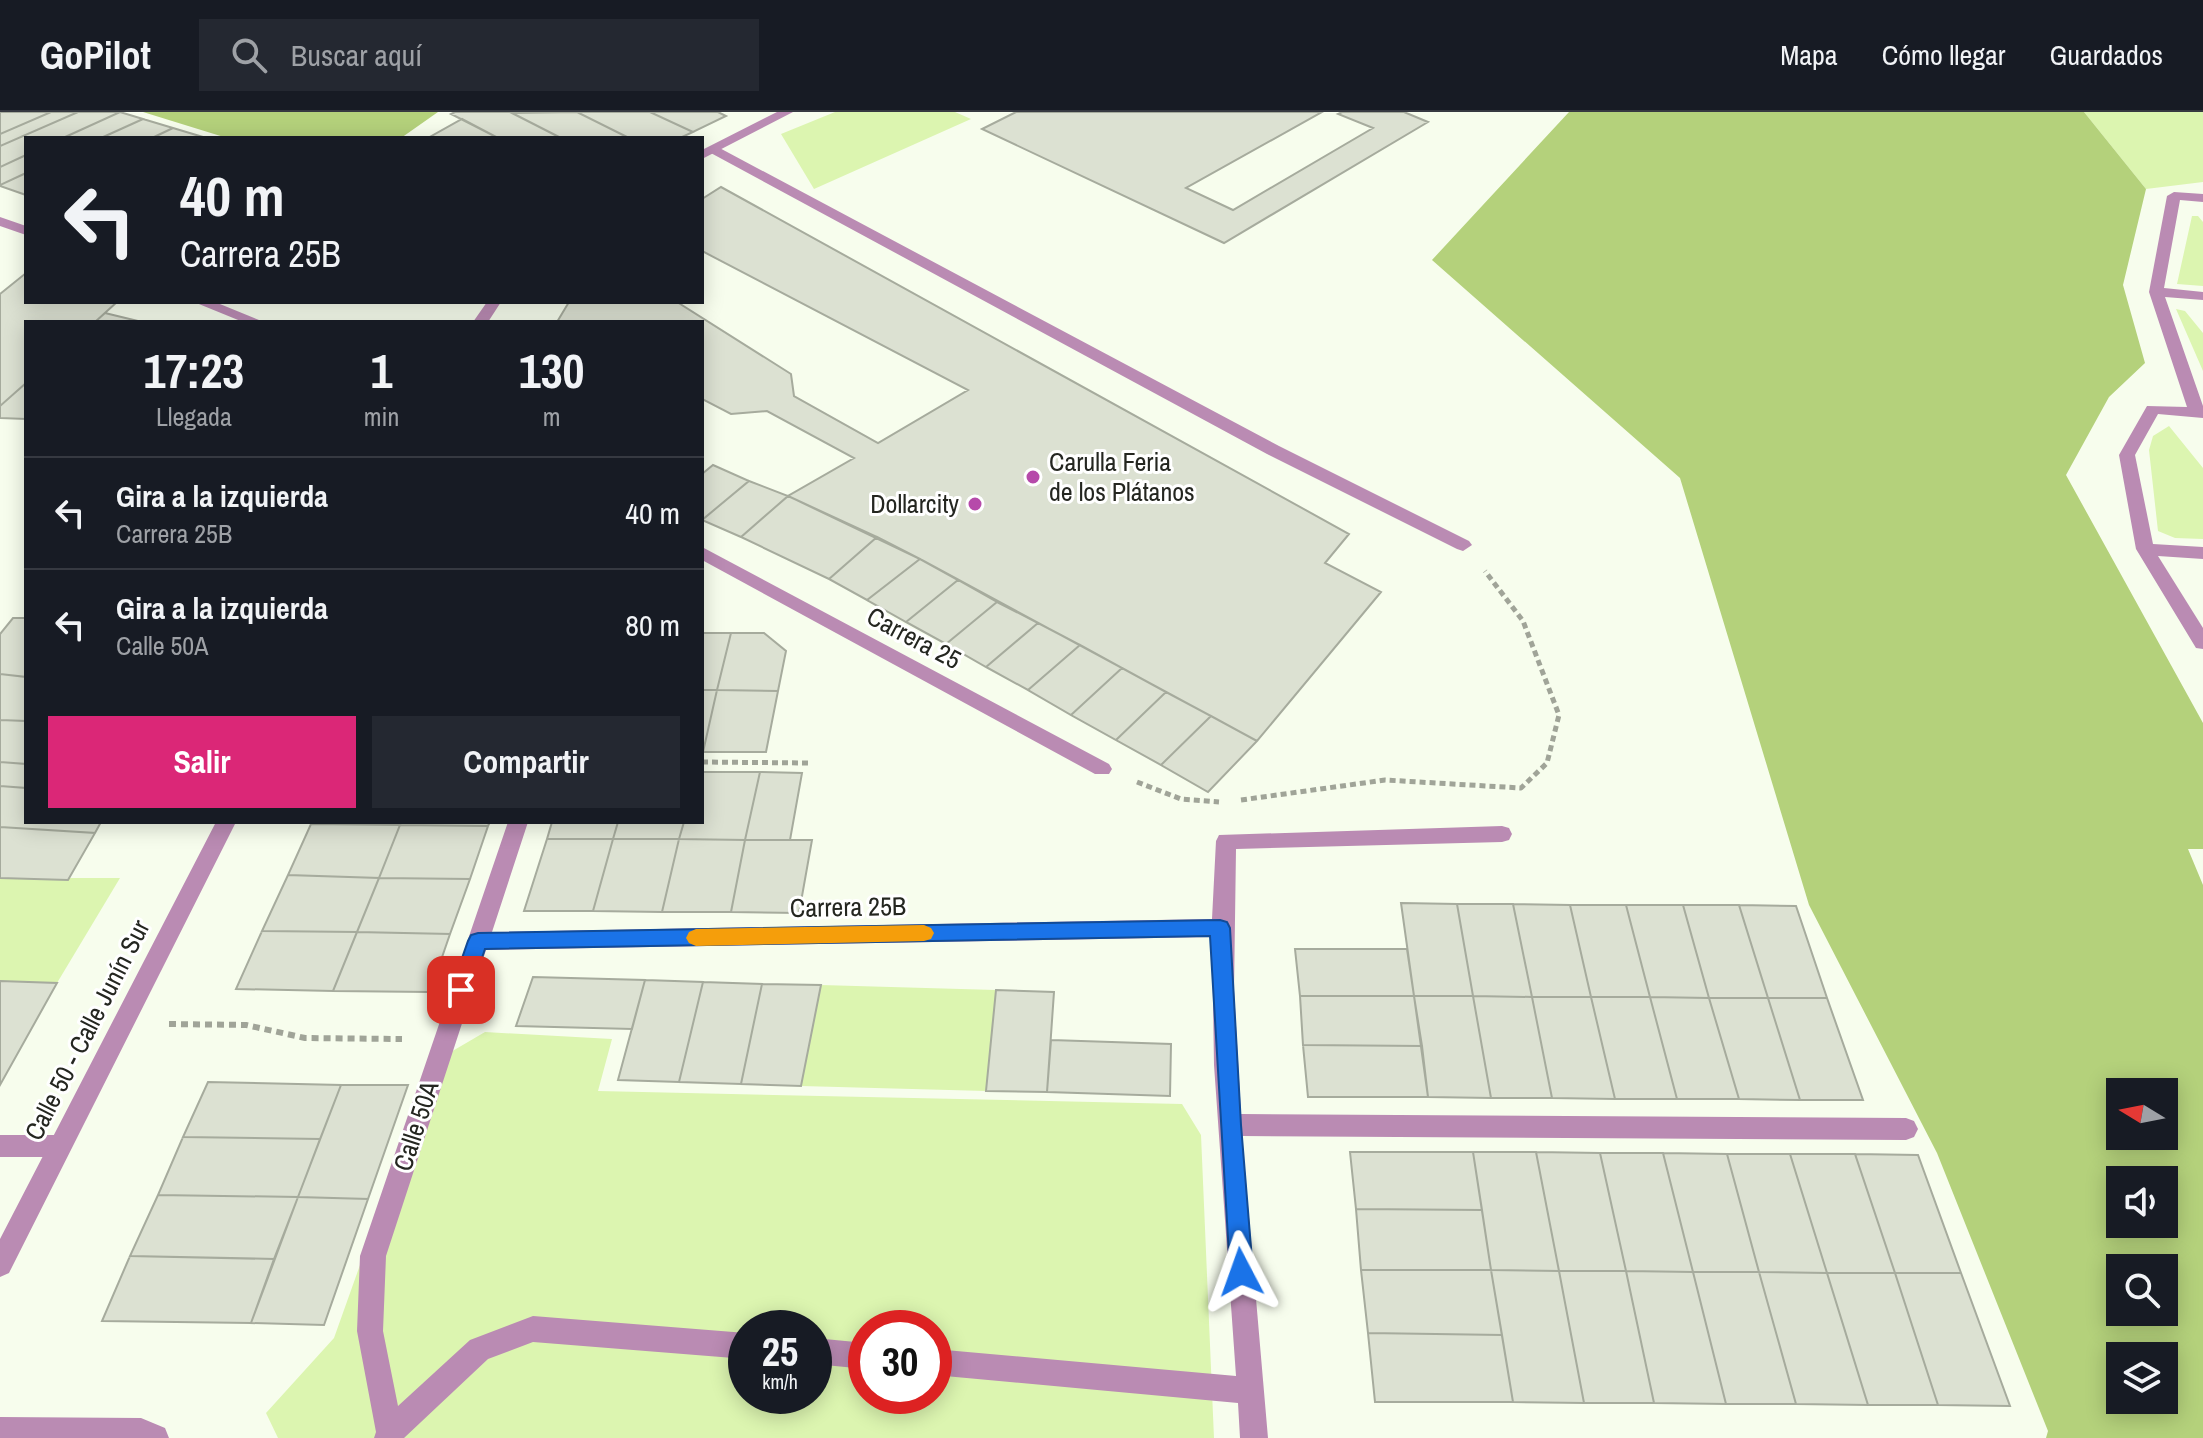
<!DOCTYPE html>
<html lang="es">
<head>
<meta charset="utf-8">
<style>
	:root { --surface:#171b24; --page:#242831; --text:#f1f3f6; --muted:#9ea1a6; --line:#363941; --accent:#db2777 }
	body { margin:0; font-family:"Archivo Narrow",sans-serif; background:var(--page); color:var(--text); height:100vh; display:flex; flex-direction:column; font-size:30px; white-space:nowrap }
	* { box-sizing:border-box; margin:0 }
	p { font-size:26px; color:var(--muted) }
	.icon { flex:none; width:44px; height:44px; fill:none; stroke:currentColor; stroke-width:2; stroke-linecap:round; stroke-linejoin:round }
	.map { position:relative; flex:1; overflow:hidden }
	.sheet { position:absolute; left:24px; top:208px; width:680px; height:504px; display:flex; flex-direction:column; background:var(--surface); border-radius:0px; box-shadow:0 4px 20px #0003 }
	.sheet>* { flex:none }
	.banner { position:absolute; left:24px; top:24px; width:680px; height:168px; border-radius:0px; box-shadow:0 4px 20px #0003; background:#171b24; color:var(--text); overflow:hidden }
	.needle { width:52px; rotate:280deg }
	.tools { position:absolute; left:2106px; top:966px; display:grid; gap:16px }
	.tools a { display:grid; place-items:center; width:72px; height:72px; border-radius:0px; background:var(--surface); box-shadow:0 4px 20px #0003; font-size:40px }
	.speed { position:absolute; left:728px; top:1198px; display:flex; gap:16px; font-size:40px; font-weight:700; text-align:center }
	.speed>* { display:grid; place-content:center; width:104px; height:104px; border-radius:50%; background:var(--surface); box-shadow:0 4px 20px #0003; line-height:1 }
	.speed small { font-size:20px; font-weight:400 }
	.speed .limit { border:12px solid #d22; background:#fff; color:#111 }
	.pin { position:absolute; display:grid; place-items:center; width:68px; height:68px; color:#fff; margin:-34px; border-radius:16px; box-shadow:0 4px 12px #0006 }
	.me { position:absolute; width:88px; margin:-44px; rotate:356deg; stroke-linejoin:round; filter:drop-shadow(0 0 6px #0008) }
	.turn { display:flex; align-items:center; gap:28px; height:168px; padding:0 24px; font-size:36px }
	.turn .icon { width:104px; height:104px; stroke-width:2.5 }
	.turn b { display:block; font-size:56px; line-height:68px }
	.eta { display:flex; justify-content:space-evenly; align-items:center; height:136px; text-align:center }
	.eta b { font-size:48px; font-weight:800; line-height:56px }
	.action { display:flex; gap:16px; margin-top:auto; padding:16px 24px }
	.action a { flex:1; height:92px; border-radius:0px; background:var(--accent); color:#fff; font-size:32px; font-weight:800; line-height:92px; text-align:center }
	.action a+a { background:var(--page); color:var(--text) }
	ul { padding:0; list-style:none }
	li { display:flex; align-items:center; gap:24px; height:112px; padding:0 24px; border-top:2px solid var(--line) }
	li div { flex:1 }
	li b { display:block; font-size:30px }
	li em { font-style:normal }
	header { display:flex; align-items:center; gap:48px; box-sizing:border-box; height:112px; padding:0 40px; background:var(--surface); border-bottom:2px solid var(--line) }
	header strong { font-size:38px }
	nav { display:flex; gap:44px; margin-inline-start:auto; font-size:28px }
	.search { width:560px; height:72px; background:var(--page); display:flex; align-items:center; gap:20px; box-sizing:border-box; padding:0 28px; border-radius:0px; color:var(--muted); font-size:30px }
	.map>svg:first-child { display:block }
</style>
</head>
<body>
<header>
<strong>GoPilot</strong>
<div class="search"><svg class="icon" aria-label="search" viewBox="0 0 24 24"><circle cx="10" cy="10" r="6"/><path d="M15 15l6 6"/></svg>Buscar aquí</div>
<nav><a>Mapa</a><a>Cómo llegar</a><a>Guardados</a></nav>
</header>
<div class="map">
<svg width="2203" height="1326" viewBox="0 0 2203 1326">
	<rect width="100%" height="100%" fill="#f7fded"/>
	<path fill="#dcf5b0" fill-rule="evenodd" d="M835 0H955L971 7 814 77 781 22Z
		M2084 0H2203V70L2146 77Z
		M2192 104H2198L2203 110V174L2177 172Z
		M2176 197 2185 199 2203 221V259Z
		M2169 314 2203 356V427L2175 426 2158 419 2149 338 2153 324Z
		M0 766H120L57 871 0 869Z
		M821 873 996 878 986 979 801 974Z
		M485 920 612 927 598 979 1182 992 1201 1023 1214 1326H278L266 1301 334 1226 432 951ZM746 1216H814V1284H746ZM866 1216H934V1284H866Z"/>
	<path fill="#b4d17b" fill-rule="evenodd" d="M143 0H438L401 26H227Z
		M1569 0H2084L2146 77 2123 173 2145 251 2109 285 2066 363 2203 611V737H2188L2203 773V1326H2046L2048 1319 1937 1041 1809 793 1680 366 1432 148ZM2120 980H2164V1024H2120ZM2120 1068H2164V1112H2120ZM2120 1156H2164V1200H2120ZM2120 1244H2164V1288H2120Z"/>
	<path fill="#dce1d2" stroke="#a6ab9d" stroke-width="2" d="M0 0H51L0 22Z
		M51 0H78L0 34V22Z
		M78 0H120L63 26H26V43L0 55V34Z
		M120 0 143 7 101 26H63Z
		M455 0H510L561 26H498L451 2Z
		M577 0 629 26H561L512 1Z
		M577 0H650L693 20 680 26H629Z
		M650 0H718L726 4 693 20Z
		M1016 0H1322L1186 76 1233 98 1373 16 1338 2 1342 0H1404L1428 10 1224 131 982 17Z
		M143 7 173 16 152 26H101Z
		M462 7 498 26H428Z
		M173 16 203 25 152 26Z
		M26 43V61L0 73V55Z
		M26 61V83L0 74V73Z
		M721 75 1349 422 1325 451 1381 480 1257 629 920 447 788 384 854 346 767 299 731 302 702 287V210H557L569 190H677L791 262 794 284 878 331 968 278 702 139V87Z
		M26 161V190H117L95 210H26V271L0 294V182Z
		M105 201 142 210H95Z
		M26 271V307L0 306V294Z
		M713 353 749 369 702 408V362Z
		M749 369 788 384 741 425 702 408Z
		M788 384 877 425 829 467 741 425Z
		M877 425 920 447 867 488 829 467Z
		M920 447 958 468 906 510 867 488Z
		M958 468 997 490 946 532 906 510Z
		M997 490 1038 511 986 555 946 532Z
		M13 506H26V565L0 562V522Z
		M1038 511 1080 533 1028 578 986 555Z
		M702 521H731L717 578H702Z
		M731 521H764L786 539 778 579 717 578Z
		M1080 533 1122 556 1071 603 1028 578Z
		M1122 556 1166 580 1116 628 1071 603Z
		M0 562 26 565V609L0 608Z
		M702 578H717L703 640H702Z
		M717 578 778 579 766 640H703Z
		M1166 580 1211 604 1161 653 1116 628Z
		M1211 604 1257 629 1208 680 1161 653Z
		M0 608 26 609V652L0 650Z
		M0 650 26 652V676L0 674Z
		M702 660H760L745 728 679 727 684 710H702Z
		M760 660 802 661 790 728H745Z
		M0 674 26 676V710H101L95 721 0 715Z
		M312 710H401L400 713Z
		M401 710H490L488 714 400 713Z
		M552 710H618L613 727H547Z
		M618 710H684L679 727H613Z
		M311 712 400 713 379 766 288 763Z
		M400 713 488 714 470 767 379 766Z
		M0 715 95 721 68 768 0 766Z
		M547 727H613L593 799H524Z
		M613 727H679L662 800 593 799Z
		M679 727 745 728 731 800H662Z
		M745 728H812L799 801 731 800Z
		M288 763 379 766 357 820 262 819Z
		M379 766 470 767 450 822 357 820Z
		M1401 791 1457 792 1473 884H1414Z
		M1457 792H1513L1532 885 1473 884Z
		M1513 792 1570 793 1591 885H1532Z
		M1570 793H1626L1650 885H1591Z
		M1626 793H1683L1709 886 1650 885Z
		M1683 793H1739L1768 886H1709Z
		M1739 793 1796 794 1827 886H1768Z
		M262 819 357 820 333 879 236 877Z
		M357 820 450 822 430 880 333 879Z
		M1295 837H1407L1414 884H1300Z
		M533 865 645 868 632 917 516 914Z
		M645 868 703 870 679 970 618 968Z
		M0 869 57 871 0 973Z
		M703 870 762 872 741 972 679 970Z
		M762 872 821 873 801 974 741 972Z
		M996 878 1054 880 1047 980 986 979Z
		M1300 884H1414L1422 934 1303 933Z
		M1414 884H1473L1491 986 1428 985Z
		M1473 884 1532 885 1552 986H1491Z
		M1532 885H1591L1615 987 1552 986Z
		M1591 885H1650L1677 987H1615Z
		M1650 885 1709 886 1739 987H1677Z
		M1709 886H1768L1800 988 1739 987Z
		M1768 886H1827L1863 988H1800Z
		M1051 928 1171 932 1170 984 1047 980Z
		M1303 933 1422 934 1428 985H1308Z
		M208 970 341 973 320 1027 183 1025Z
		M341 973H408L368 1087 298 1085Z
		M183 1025 320 1027 298 1085 158 1083Z
		M1350 1040H1473L1482 1098 1356 1097Z
		M1473 1040H1536L1559 1159 1491 1158Z
		M1536 1040 1600 1041 1626 1159H1559Z
		M1600 1041H1663L1693 1160 1626 1159Z
		M1663 1041 1727 1042 1759 1160H1693Z
		M1727 1042H1790L1827 1161 1759 1160Z
		M1790 1042H1855L1895 1161H1827Z
		M1855 1042 1918 1043 1961 1161H1895Z
		M158 1083 298 1085 274 1147 130 1144Z
		M298 1085 368 1087 324 1213 251 1211Z
		M1356 1097 1482 1098 1491 1158H1361Z
		M130 1144 274 1147 251 1211 102 1209Z
		M1361 1158H1491L1502 1223 1368 1221Z
		M1491 1158 1559 1159 1584 1291 1513 1290Z
		M1559 1159H1626L1654 1291H1584Z
		M1626 1159 1693 1160 1726 1292 1654 1291Z
		M1693 1160H1759L1796 1292H1726Z
		M1759 1160 1827 1161 1868 1293 1796 1292Z
		M1827 1161H1895L1938 1293H1868Z
		M1895 1161H1961L2010 1294 1938 1293Z
		M1368 1221 1502 1223 1513 1290H1375Z"/>
	<g fill="none" stroke-linecap="round" stroke-linejoin="round">
		<path stroke="#a0a498" stroke-width="5" stroke-dasharray="6 4" stroke-linecap="butt" d="M702 650 808 651
			M1137 670 1181 687 1219 690
			M1241 688 1385 668 1521 676 1547 651 1559 603 1523 509 1485 459"/>
		<path stroke="#a0a498" stroke-width="6" stroke-dasharray="7 5" stroke-linecap="butt" d="M169 912 246 913 305 926 402 927"/>
		<path fill="#ba8bb3" fill-rule="evenodd" d="M2174 80 2203 82V90L2180 88 2164 176 2203 180V188L2165 185 2203 294V306L2158 302 2135 343 2153 432 2203 435V447L2158 444 2203 516V537L2196 536 2136 437 2119 343 2147 294 2187 295 2149 180 2167 84Z"/>
		<path fill="#ba8bb3" fill-rule="evenodd" d="M714 33 1279 334 1469 429 1472 433 1463 439 1457 437 1267 342 709 40 707 37Z
			M702 435 1109 652 1112 657 1109 662H1095L702 448Z
			M508 710H528L492 820 1212 807 1216 729 1219 723 1502 714 1509 716 1512 722 1509 728 1502 730 1236 737 1234 878 1241 1002 1906 1006 1914 1009 1918 1017 1914 1025 1906 1028 1242 1024 1268 1326H1240L1238 1291 934 1263V1237L1236 1264 1214 953 1212 825 486 838 386 1144 383 1219 398 1294 470 1228 533 1204 746 1221V1247L533 1230 488 1247 404 1326H374L376 1320 357 1219 360 1144Z
			M0 1023H58L67 1026 70 1034 67 1042 58 1045H0Z
			M814 1226 866 1231V1257L814 1252Z
			M0 1305 141 1306 165 1316 169 1326H0Z"/>
		<path fill="#ba8bb3" fill-rule="evenodd" d="M777 0H793L702 47V38Z
			M0 105 26 114V123L0 114Z
			M194 190H215L264 210H243Z
			M487 190H501L488 210H473Z
			M216 710H236L9 1161 0 1165V1127Z"/>
	</g>
	<path fill="#1a73e8" stroke="#114b97" stroke-width="2" d="M1220 808 1227 810 1230 816 1241 1013 1253 1160 1250 1168 1241 1171 1233 1168 1230 1160 1210 824 485 837 469 884 461 886 454 884 451 878 468 829 471 823 478 821Z"/>
	<path fill="#f59e0b" d="M924 813 931 816 934 821 931 827 924 829 696 834 689 831 686 826 689 820 696 817Z"/>
	<g fill="#b64aaa" stroke="#fff" stroke-width="3">
		<circle cx="1033" cy="365" r="8"/>
		<circle cx="975" cy="392" r="8"/>
	</g>
	<g text-anchor="middle" stroke-width="6" stroke-linejoin="round" paint-order="stroke">
		<g font-size="26" fill="#242620" stroke="#fff" text-anchor="start">
			<text x="1049" y="359">Carulla Feria<tspan x="1049" dy="30">de los Plátanos</tspan></text>
			<text x="959" y="401" text-anchor="end">Dollarcity</text>
		</g>
		<g font-size="26" fill="#242620" stroke="#fff">
			<text transform="translate(914 526) rotate(28)" y="9">Carrera 25</text>
			<text transform="translate(848 795) rotate(-1)" y="9">Carrera 25B</text>
			<text transform="translate(87 918) rotate(-63)" y="9">Calle 50 - Calle Junín Sur</text>
			<text transform="translate(416 1014) rotate(-72)" y="9">Calle 50A</text>
		</g>
	</g>
</svg>
<div class="tools">
<a><svg class="needle" viewBox="-14 -14 28 28"><path d="M0-13l5 13h-10z" fill="#e53935"/><path d="M0 13l5-13h-10z" fill="#9ea1a6"/></svg></a>
<a><svg class="icon" aria-label="sound" viewBox="0 0 24 24"><path d="M4 9h4l5-4v14l-5-4H4zM17 9q2 3 0 6"/></svg></a>
<a><svg class="icon" aria-label="search" viewBox="0 0 24 24"><circle cx="10" cy="10" r="6"/><path d="M15 15l6 6"/></svg></a>
<a><svg class="icon" aria-label="layers" viewBox="0 0 24 24"><path d="M12 4l9 5-9 5-9-5zM3 14l9 5 9-5"/></svg></a>
</div>
<div class="speed"><div>25<small>km/h</small></div><div class="limit">30</div></div>
<div class="pin" style="left:461px;top:878px;background:#d93025"><svg class="icon" aria-label="arrive" viewBox="0 0 24 24"><path d="M6 21V4h12l-3 4 3 4H6"/></svg></div>
<svg class="me" style="left:1241px;top:1160px" viewBox="-20 -20 40 40"><path d="M0-17L14 15 0 8-14 15z" fill="#1a73e8" stroke="#fff" stroke-width="4"/></svg>
<div class="banner">
<div class="turn"><svg class="icon" aria-label="left" viewBox="0 0 24 24"><path d="M17 20v-9H6M10 6l-5 5 5 5"/></svg><div><b>40 m</b>Carrera 25B</div></div>
</div>
<section class="sheet">
<div class="eta">
<div><b>17:23</b><p>Llegada</p></div>
<div><b>1</b><p>min</p></div>
<div><b>130</b><p>m</p></div>
</div>
<ul>
<li><svg class="icon" aria-label="left" viewBox="0 0 24 24"><path d="M17 20v-9H6M10 6l-5 5 5 5"/></svg><div><b>Gira a la izquierda</b><p>Carrera 25B</p></div><em>40 m</em></li>
<li><svg class="icon" aria-label="left" viewBox="0 0 24 24"><path d="M17 20v-9H6M10 6l-5 5 5 5"/></svg><div><b>Gira a la izquierda</b><p>Calle 50A</p></div><em>80 m</em></li>
</ul>
<div class="action"><a>Salir</a><a>Compartir</a></div>
</section>
</div>
</body>
</html>
